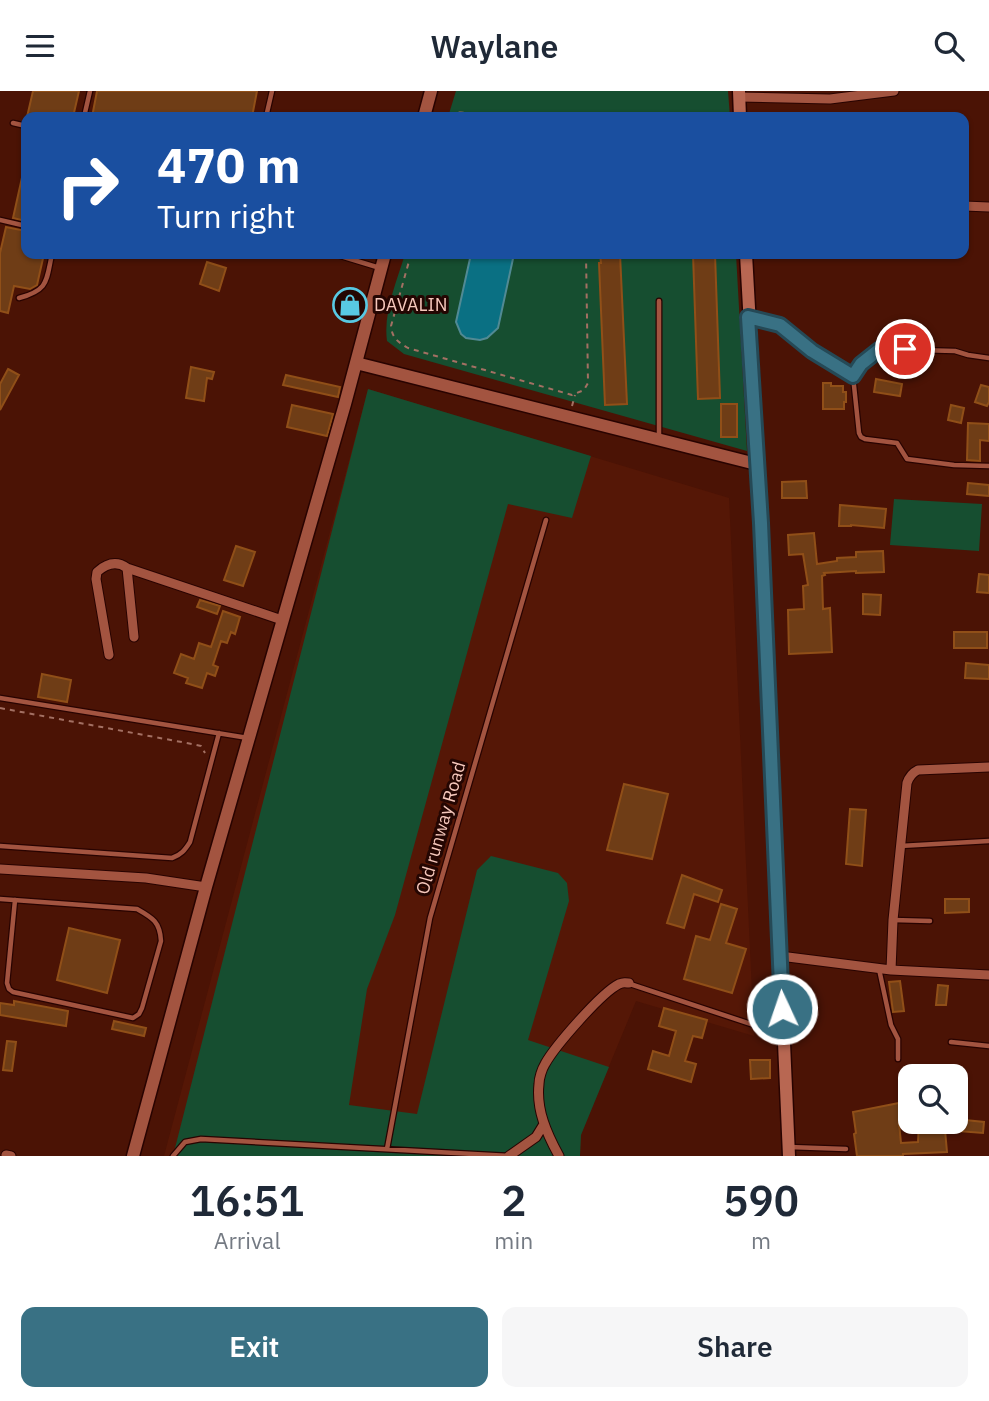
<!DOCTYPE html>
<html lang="en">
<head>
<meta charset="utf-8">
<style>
	:root { --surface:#fff; --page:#f6f6f7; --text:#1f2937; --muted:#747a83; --accent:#397184 }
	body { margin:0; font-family:"IBM Plex Sans",sans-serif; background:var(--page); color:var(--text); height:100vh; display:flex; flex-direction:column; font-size:26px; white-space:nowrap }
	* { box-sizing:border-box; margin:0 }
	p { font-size:23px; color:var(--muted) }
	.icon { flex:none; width:38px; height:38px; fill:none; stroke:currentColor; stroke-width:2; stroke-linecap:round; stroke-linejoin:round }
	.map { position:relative; height:1065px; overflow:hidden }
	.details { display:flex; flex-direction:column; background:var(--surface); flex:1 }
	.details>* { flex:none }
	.banner { position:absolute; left:21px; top:21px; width:948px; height:147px; border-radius:14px; box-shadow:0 2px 5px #0004; background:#1a4fa0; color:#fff; overflow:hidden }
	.controls { position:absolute; left:898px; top:973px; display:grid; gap:14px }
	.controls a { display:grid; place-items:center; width:70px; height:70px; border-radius:14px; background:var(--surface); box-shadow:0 2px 5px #0004; font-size:35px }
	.pin { position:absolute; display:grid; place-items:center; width:60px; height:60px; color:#fff; margin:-30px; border:4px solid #fff; border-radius:50%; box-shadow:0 2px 7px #0007 }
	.me { position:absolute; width:77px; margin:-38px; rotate:357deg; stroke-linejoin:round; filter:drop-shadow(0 0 5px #0008) }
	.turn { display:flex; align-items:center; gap:24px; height:147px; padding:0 21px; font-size:32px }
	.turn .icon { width:91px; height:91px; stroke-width:2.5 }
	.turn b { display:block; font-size:49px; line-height:60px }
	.eta { display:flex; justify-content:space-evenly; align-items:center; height:119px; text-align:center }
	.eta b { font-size:42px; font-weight:600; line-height:49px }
	.action { display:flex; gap:14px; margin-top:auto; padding:14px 21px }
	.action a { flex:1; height:80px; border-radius:14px; background:var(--accent); color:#fff; font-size:28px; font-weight:600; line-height:80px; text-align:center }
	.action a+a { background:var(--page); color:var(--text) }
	header { display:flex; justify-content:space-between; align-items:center; height:91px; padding:0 21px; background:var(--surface); font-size:32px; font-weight:600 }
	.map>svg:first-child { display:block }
</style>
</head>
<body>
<header><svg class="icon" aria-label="menu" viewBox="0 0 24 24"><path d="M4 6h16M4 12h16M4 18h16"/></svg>Waylane<svg class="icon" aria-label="search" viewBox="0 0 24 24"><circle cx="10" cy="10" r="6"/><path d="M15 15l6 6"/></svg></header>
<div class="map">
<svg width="989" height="1065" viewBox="0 0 989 1065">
	<rect width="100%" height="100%" fill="#4b1305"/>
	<path fill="#551706" d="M368 298 729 407 754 945 636 910 581 1043 580 1065H164Z"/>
	<path fill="#164e30" d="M456 0H728L730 26H448Z
		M405 163H736L747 360 404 263 387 250C383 221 397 190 405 163Z
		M368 298 591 365 572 427 508 413 395 824 367 898 349 1014 417 1023 477 779 491 765 558 782 567 792 569 810 528 949 609 976 581 1044 580 1065H173Z
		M894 408 982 413 979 460 890 454Z"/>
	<path fill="#0a7083" stroke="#518a94" stroke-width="2" d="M471 163H514L498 237 487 247 480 249 466 247 461 243 456 231Z"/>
	<path fill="#6f3d16" stroke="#904f18" stroke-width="2" d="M33 0H79L73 26H27Z
		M97 0H257L252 26H92Z
		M23 82 26 83V130L13 127Z
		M6 136 26 140V163H44L37 194 30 198 14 195 8 222 0 220V162Z
		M600 163H620L627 313 605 314 599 172H601Z
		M693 163H715L720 307 698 308Z
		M207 171 226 177 219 200 200 193Z
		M191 276 214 281 212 288 207 287 204 310 186 307Z
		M8 278 19 284 0 319V293Z
		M286 284 340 296 338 306 283 294Z
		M876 288 902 293 900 305 874 301Z
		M823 292H831V295H843V301H846V311H844V318H823Z
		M981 294 989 296V311L987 315 975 311Z
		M721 313H737V346H721Z
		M292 314 333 323 327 345 287 336Z
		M951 314 964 317 961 332 948 329Z
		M968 332 989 333V350L980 349V370L967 369Z
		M806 390 807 407H782V391Z
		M968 392 989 394V405L967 403Z
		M840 414 886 418 884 437 851 434V435H839Z
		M814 442 817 473 837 470V467L856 466V461L883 460 884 481 856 482V480L824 482 825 484 822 485 823 518 830 517 832 561 789 563 788 519 804 518 803 495 808 494 803 463 789 464 788 444Z
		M236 455 255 461 243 495 224 489Z
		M979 483 989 484V502L977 501Z
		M863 503 881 504 880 524 863 523Z
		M200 509 220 515 217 523 197 516Z
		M223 520 240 526 235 543 231 541 227 552 221 550 213 574 218 576 215 585 207 582 202 597 186 592 188 587 174 582 181 563 194 568 199 552 211 556Z
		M954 541H987V557H954Z
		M966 572 989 574V588L965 587Z
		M42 583 71 589 67 611 38 606Z
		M624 693 668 703 652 768 607 759Z
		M850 718 866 719 862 775 846 773Z
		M682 784 722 799 718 811 694 803 684 837 667 832Z
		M945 808H969V821L945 822Z
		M721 813 737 818 726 852 746 858 732 902 684 888 696 845 710 849Z
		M69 837 120 849 107 902 57 889Z
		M900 890 904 920 893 921 889 891Z
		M938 894 948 895 946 914H936Z
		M14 910 68 920 66 935 0 924V912L14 914Z
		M664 917 707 929 702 947 693 945 685 970 696 973 691 991 648 978 653 960 669 965 676 940 659 935Z
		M114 930 146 937 144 945 112 938Z
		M7 950 16 951 12 980 3 979Z
		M750 969H770V987L751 988Z
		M956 1002H963L962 1027H956Z
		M899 1012 902 1031 899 1032 901 1052 918 1051 919 1031H956V1028L984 1031 983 1042 945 1039 947 1061 903 1063V1065H857L854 1043 856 1042 853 1021Z"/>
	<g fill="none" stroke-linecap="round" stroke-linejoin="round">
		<g stroke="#280300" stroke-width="7">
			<path id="service" d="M84 26 90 0
				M266 26 272 0
				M13 32 26 35
				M0 129 26 135
				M334 163 380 177
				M19 207C49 199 46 190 52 163
				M659 210V348
				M750 227 780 234 812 260 853 285 861 273 880 258 955 260 968 264 989 267
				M853 285 859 342 861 346 865 348 897 352 907 368 954 374 989 375
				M0 607 248 647
				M0 755 172 767C181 764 185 759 190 751L219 642
				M900 755 989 750
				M0 808 137 818C153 827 160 831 161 850L142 917 139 923 133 927 13 901 9 898 7 892 15 809
				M893 829 930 830
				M879 878 891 934 898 948V968
				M630 893 781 943
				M951 951 989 955
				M789 1056 846 1058
				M387 1058 430 827 546 429
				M173 1065 185 1051 201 1048 510 1065"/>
		</g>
		<g stroke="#280300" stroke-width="11">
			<path id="minor" d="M739 6 830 8 894 0
				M964 115 989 116
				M127 477 134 546
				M109 564 96 488 97 481C106 473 116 469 127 477L282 529
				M0 778 146 787 206 796
				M780 865 891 879 989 884
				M891 879 893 829 907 692C909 686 912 682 918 679L989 676
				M6 1064 11 1065
				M509 1065 536 1046 544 1033
				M559 1065C547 1043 536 1019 539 993 539 987 542 978 545 973 555 955 601 902 619 893 624 891 623 892 629 892"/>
		</g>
		<g stroke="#280300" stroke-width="15">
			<path id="tertiary" d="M424 26 431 0
				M356 272 756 373
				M133 1065 206 796 345 313 385 163"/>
		</g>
		<g stroke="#280300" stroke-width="15">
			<path id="secondary" d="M739 0 740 26
				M746 163 761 432 789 1065"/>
		</g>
		<path stroke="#a37063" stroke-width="2" stroke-dasharray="5 5" stroke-linecap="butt" d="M450 26C457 17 473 24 484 26
			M411 163 391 235C392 247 398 251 408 257L572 304 584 299 588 292 586 163
			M572 315 575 304
			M0 617 192 653 201 655 205 662"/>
		<use href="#service" stroke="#a35440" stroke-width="4.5"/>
		<use href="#minor" stroke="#a35440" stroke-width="9"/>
		<use href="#tertiary" stroke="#a35440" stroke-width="12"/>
		<use href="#secondary" stroke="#b86752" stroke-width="12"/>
	</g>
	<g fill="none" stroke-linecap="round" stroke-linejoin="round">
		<g stroke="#254956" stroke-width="18">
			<path id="route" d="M782 918 761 432 748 226 780 234 812 260 853 285 861 273 880 258H905"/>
		</g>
		<use href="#route" stroke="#397184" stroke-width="12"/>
	</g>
	<defs>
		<g id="shop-ring" transform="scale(1.75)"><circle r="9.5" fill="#240602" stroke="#58c9e3" stroke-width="1.5"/><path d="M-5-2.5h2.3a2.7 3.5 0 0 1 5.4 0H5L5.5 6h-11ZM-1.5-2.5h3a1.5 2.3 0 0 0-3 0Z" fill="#58c9e3"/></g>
	</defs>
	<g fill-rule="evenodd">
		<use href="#shop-ring" x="350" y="214"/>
	</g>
	<g text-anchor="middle" stroke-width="6" stroke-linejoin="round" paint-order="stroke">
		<g font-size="18" fill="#f6c8bc" stroke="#240602" text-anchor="start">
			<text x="374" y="220">DAVALIN</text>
		</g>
		<g font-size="18" fill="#f6c8bc" stroke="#240602">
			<text transform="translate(441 737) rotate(-74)" y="6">Old runway Road</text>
		</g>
	</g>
</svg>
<div class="controls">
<a><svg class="icon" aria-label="search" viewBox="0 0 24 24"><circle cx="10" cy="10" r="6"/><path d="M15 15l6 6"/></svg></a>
</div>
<div class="pin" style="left:905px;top:258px;background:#d93025"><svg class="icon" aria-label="arrive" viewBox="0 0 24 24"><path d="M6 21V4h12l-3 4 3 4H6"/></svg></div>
<svg class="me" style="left:782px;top:918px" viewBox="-20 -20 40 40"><circle r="17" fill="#397184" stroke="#fff" stroke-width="3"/><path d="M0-11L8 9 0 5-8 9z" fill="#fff"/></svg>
<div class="banner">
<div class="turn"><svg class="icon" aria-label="right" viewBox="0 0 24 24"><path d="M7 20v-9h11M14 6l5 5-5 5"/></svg><div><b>470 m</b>Turn right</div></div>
</div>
</div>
<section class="details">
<div class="eta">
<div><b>16:51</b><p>Arrival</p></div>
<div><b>2</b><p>min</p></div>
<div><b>590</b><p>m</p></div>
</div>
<div class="action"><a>Exit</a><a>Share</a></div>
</section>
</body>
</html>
